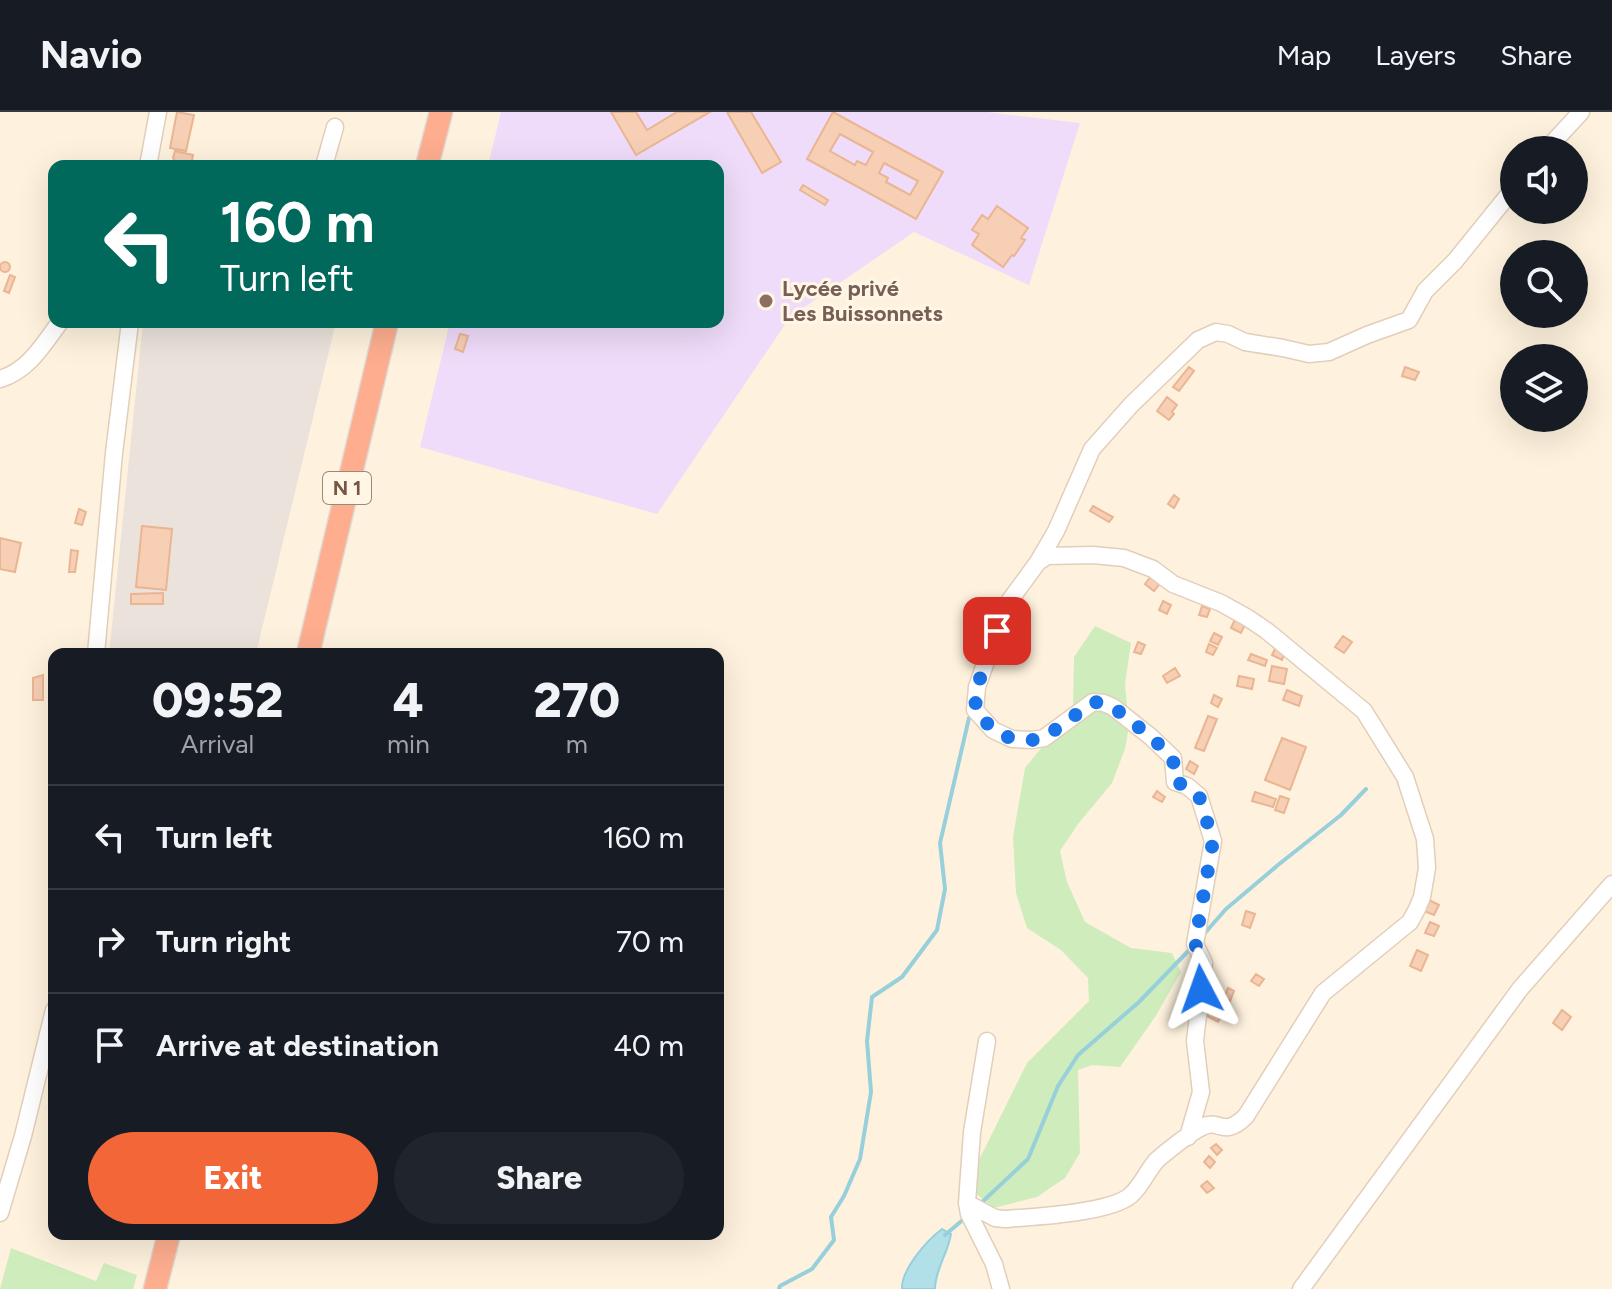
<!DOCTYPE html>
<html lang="en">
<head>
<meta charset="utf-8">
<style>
	:root { --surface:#171b24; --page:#20242c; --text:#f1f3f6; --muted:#9ea1a6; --line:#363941; --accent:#f36638 }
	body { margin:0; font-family:Figtree,sans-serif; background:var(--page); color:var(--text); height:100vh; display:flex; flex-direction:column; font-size:30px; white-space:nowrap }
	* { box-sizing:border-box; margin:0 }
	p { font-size:26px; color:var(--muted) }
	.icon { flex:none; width:44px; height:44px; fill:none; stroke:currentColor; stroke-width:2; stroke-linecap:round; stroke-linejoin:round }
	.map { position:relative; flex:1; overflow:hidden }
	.side { position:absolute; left:48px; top:536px; width:676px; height:592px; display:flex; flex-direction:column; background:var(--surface); border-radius:16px; box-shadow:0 8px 32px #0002 }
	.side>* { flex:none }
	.hud { position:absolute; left:48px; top:48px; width:676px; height:168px; border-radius:16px; box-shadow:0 8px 32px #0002; background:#00695c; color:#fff; overflow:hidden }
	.buttons { position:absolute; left:1500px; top:24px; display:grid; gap:16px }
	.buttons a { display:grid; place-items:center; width:88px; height:88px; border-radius:50%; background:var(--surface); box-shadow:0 8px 32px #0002; font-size:40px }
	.pin { position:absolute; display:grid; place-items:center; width:68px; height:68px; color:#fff; margin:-34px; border-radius:16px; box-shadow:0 4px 12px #0006 }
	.me { position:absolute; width:88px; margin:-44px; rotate:356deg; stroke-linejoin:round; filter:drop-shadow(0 0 6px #0008) }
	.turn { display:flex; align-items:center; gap:28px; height:168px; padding:0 40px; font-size:36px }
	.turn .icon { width:104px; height:104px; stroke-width:2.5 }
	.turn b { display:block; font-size:56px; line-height:68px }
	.eta { display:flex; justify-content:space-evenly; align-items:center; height:136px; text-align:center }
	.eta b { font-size:48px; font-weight:800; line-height:56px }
	.primary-button { display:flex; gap:16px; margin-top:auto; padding:16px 40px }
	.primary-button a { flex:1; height:92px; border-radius:48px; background:var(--accent); color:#fff; font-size:32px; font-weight:800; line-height:92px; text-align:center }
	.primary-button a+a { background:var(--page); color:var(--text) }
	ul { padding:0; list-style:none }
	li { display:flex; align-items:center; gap:24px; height:104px; padding:0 40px; border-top:2px solid var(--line) }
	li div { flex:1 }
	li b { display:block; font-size:30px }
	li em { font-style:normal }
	header { display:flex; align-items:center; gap:48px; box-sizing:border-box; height:112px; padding:0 40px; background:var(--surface); border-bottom:2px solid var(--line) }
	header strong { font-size:38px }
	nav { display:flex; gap:44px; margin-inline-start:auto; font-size:28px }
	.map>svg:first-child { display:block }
</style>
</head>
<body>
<header>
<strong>Navio</strong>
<nav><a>Map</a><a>Layers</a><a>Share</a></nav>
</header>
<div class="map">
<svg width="1612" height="1177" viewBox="0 0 1612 1177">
	<rect width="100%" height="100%" fill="#fef2de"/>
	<path fill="#ebe3db" d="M143 210H336L256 542H109Z"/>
	<path fill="#efdbfa" d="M501 0H987L1080 11 1029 173 914 120 790 205 657 402 420 335 450 210H718V54H488Z"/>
	<path fill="#cfecbc" d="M1095 514 1131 531 1125 572 1129 615 1125 637 1112 671 1078 712 1060 739 1067 770 1085 810 1131 836 1172 841 1181 860 1155 905 1120 955 1092 953 1078 958 1080 1041 1065 1066 1037 1085 994 1096 974 1080 980 1046 1027 951 1089 889 1088 866 1061 838 1027 816 1016 781 1013 725 1025 656 1073 597 1074 545Z
		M11 1136 96 1169 104 1151 137 1163 133 1177H0Z"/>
	<path fill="#b2e0e9" stroke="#97cfdb" stroke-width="2" d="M942 1117 951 1122C948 1141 935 1158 935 1177H902C901 1158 926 1129 942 1117Z"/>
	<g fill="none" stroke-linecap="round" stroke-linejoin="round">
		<path stroke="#97cfdb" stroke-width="4" d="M1204 822 1226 797 1278 753 1341 703 1366 677
			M980 1092 1028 1047 1058 974 1078 943 1139 890 1193 834
			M945 1123 965 1106
			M779 1177 780 1174 812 1157 834 1128 831 1105 844 1084 860 1047 871 980 867 929 872 885 902 865 937 818 945 777 940 731 969 606"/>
	</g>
	<path fill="#f6cfb4" stroke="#eab593" stroke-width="2" fill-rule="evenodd" d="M177 0 194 3 186 39 170 36Z
		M611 0H636L647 18 677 0H710L636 43Z
		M727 0H751L781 50 762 61Z
		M833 0 943 60 916 107 807 47ZM840 22 873 40 866 53 857 49 855 53 830 39ZM884 51 918 69 910 83 886 70 888 66 879 61Z
		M175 39 193 43 191 54H179L173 46Z
		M803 73 828 88 825 93 800 78Z
		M997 94 1028 116 1021 126 1025 128 1014 144 1012 143 1003 155 972 133 979 122 972 118 982 103 988 107Z
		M0 155a5 5 0 1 1 10 0a5 5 0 1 1-10 0Z
		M10 163 15 165 9 181 4 179Z
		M460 222 468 224 463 240 455 237Z
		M1189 255 1194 259 1179 279 1173 275Z
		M1405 255 1419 260 1415 268 1402 264Z
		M1167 285 1177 293 1172 300 1174 302 1169 308 1157 299Z
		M1174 383 1179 387 1174 396 1168 392Z
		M1093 394 1113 405 1109 410 1090 399Z
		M79 397 86 400 82 413 75 411Z
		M142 414 172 417 166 478 136 475Z
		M0 426 21 431 15 460 0 457Z
		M71 438 78 439 75 460H69Z
		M1153 462 1162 469 1154 479 1145 472Z
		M163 481V492H131V482Z
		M1163 489 1171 493 1167 502 1159 498Z
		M1202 494 1210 497 1207 505 1199 503Z
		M1237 503 1247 508 1241 521 1231 516Z
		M1214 521 1222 525 1218 533 1210 529Z
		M1343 524 1352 530 1344 541 1335 535Z
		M1138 530 1145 533 1141 542 1134 540Z
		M1278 531 1287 536 1282 548 1272 543Z
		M1209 532 1217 536 1213 543 1206 540Z
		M1251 542 1267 548 1265 554 1248 548Z
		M1272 554 1287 557 1284 572 1269 569Z
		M1175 556 1180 564 1167 571 1163 564Z
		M43 563V588H33V566Z
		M1239 564 1254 567 1252 577 1237 574Z
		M1287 578 1302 584 1299 594 1283 588Z
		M1214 583 1222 587 1218 595 1211 591Z
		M1208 604 1217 607 1204 639 1195 636Z
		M1282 626 1306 635 1290 678 1265 668Z
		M1190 649 1198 654 1194 662 1186 657Z
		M1157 679 1165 685 1162 690 1153 685Z
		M1255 680 1276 687 1273 695 1252 689Z
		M1280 684 1289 687 1284 701 1275 698Z
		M1429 788 1439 793 1434 803 1424 799Z
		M1246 799 1255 802 1250 816 1242 813Z
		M1430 810 1439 814 1434 824 1425 821Z
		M1417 838 1428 843 1421 859 1410 854Z
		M1256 862 1264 867 1259 874 1251 869Z
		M1228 876 1234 879 1230 889 1224 886Z
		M1213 887 1229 895 1225 902 1210 894Z
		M1210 898 1221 904 1218 910 1207 904Z
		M1562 898 1571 905 1562 918 1553 911Z
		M1216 1032 1222 1038 1217 1043 1211 1036Z
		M1209 1044 1215 1050 1210 1056 1204 1050Z
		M1207 1069 1214 1076 1207 1081 1201 1074Z"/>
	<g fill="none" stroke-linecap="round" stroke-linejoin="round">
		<g stroke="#e2ceba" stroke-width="19">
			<path id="minor" d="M1546 38 1581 0
				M148 54 158 0
				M324 54 335 15
				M0 267C28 259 43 233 60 210
				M96 542 114 341 130 210
				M987 929 972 1020 967 1091 969 1102 994 1152 1001 1177
				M1188 1025 1201 980 1195 929 1204 851 1195 832 1213 729 1199 684 1187 674 1175 670 1173 646 1151 625 1113 595 1104 591 1093 590 1044 626 1032 628 1012 627 993 618 975 598 977 575 1005 495 1038 450 1056 419 1092 337 1131 293 1198 228 1216 220 1228 222 1245 230 1283 236 1309 242 1329 240 1367 223 1409 208 1425 179 1455 149 1514 76
				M967 1091 995 1106 1004 1107C1034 1105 1111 1101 1131 1083 1142 1073 1147 1059 1157 1048 1166 1040 1191 1020 1202 1015 1220 1006 1223 1027 1246 1004L1323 881 1410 810 1417 797 1422 785 1427 756 1425 727 1405 665 1364 599 1267 519 1248 506 1221 491 1173 472 1153 457 1124 446 1093 443 1047 444 1038 450
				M0 1101 23 1024 54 898
				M1301 1177 1520 877 1612 772"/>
		</g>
		<g stroke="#ded7d2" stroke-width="25">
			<path id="highway" d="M427 54 441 0
				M308 542 387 210
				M155 1177 169 1122"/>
		</g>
		<use href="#minor" stroke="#fff" stroke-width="16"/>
		<use href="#highway" stroke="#feae8f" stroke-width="22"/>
	</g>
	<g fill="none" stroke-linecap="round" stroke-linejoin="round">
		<path stroke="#1a73e8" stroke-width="14" stroke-dasharray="0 25.2" d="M997 519 977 575 975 598 993 618 1012 627 1032 628 1044 626 1093 590 1104 591 1113 595 1151 625 1173 646 1175 670 1187 674 1199 684 1213 729 1195 832 1204 851 1201 877"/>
	</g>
	<circle fill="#8d6e63" stroke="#fff6e6" stroke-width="3" cx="766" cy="189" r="8"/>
	<g text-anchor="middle" stroke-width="6" stroke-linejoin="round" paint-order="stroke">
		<rect fill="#fff6e6" stroke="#9f8775" stroke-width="2" x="323" y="360" width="48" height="32" rx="6"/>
		<g font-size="20" font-weight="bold" fill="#765744">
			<text x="347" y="383">N 1</text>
		</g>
		<g font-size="22" font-weight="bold" fill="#785e54" stroke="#fff6e6" text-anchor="start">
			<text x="782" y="184">Lycée privé<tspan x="782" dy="25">Les Buissonnets</tspan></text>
		</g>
	</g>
</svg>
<div class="buttons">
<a><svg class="icon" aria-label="sound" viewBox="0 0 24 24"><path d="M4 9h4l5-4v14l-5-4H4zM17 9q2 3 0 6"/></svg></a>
<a><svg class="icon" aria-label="search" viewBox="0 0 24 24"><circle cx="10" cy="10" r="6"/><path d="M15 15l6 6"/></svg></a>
<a><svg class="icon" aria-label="layers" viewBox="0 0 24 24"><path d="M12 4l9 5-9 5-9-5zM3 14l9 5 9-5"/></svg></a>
</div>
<div class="pin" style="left:997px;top:519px;background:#d93025"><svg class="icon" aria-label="arrive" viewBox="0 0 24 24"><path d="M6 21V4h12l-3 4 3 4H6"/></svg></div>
<svg class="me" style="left:1201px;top:877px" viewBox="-20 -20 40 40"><path d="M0-17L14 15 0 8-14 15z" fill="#1a73e8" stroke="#fff" stroke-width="4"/></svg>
<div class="hud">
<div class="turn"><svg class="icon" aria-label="left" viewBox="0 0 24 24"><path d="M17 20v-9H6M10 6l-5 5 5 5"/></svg><div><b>160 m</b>Turn left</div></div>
</div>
<section class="side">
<div class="eta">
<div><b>09:52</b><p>Arrival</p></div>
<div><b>4</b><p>min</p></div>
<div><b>270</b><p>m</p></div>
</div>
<ul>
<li><svg class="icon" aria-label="left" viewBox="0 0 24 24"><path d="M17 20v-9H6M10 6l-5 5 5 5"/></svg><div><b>Turn left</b></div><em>160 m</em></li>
<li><svg class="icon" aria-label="right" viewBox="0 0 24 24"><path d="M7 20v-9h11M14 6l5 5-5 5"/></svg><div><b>Turn right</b></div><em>70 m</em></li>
<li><svg class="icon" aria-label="arrive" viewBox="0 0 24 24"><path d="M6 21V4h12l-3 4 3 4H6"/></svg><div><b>Arrive at destination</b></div><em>40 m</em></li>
</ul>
<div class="primary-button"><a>Exit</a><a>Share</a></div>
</section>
</div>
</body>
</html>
